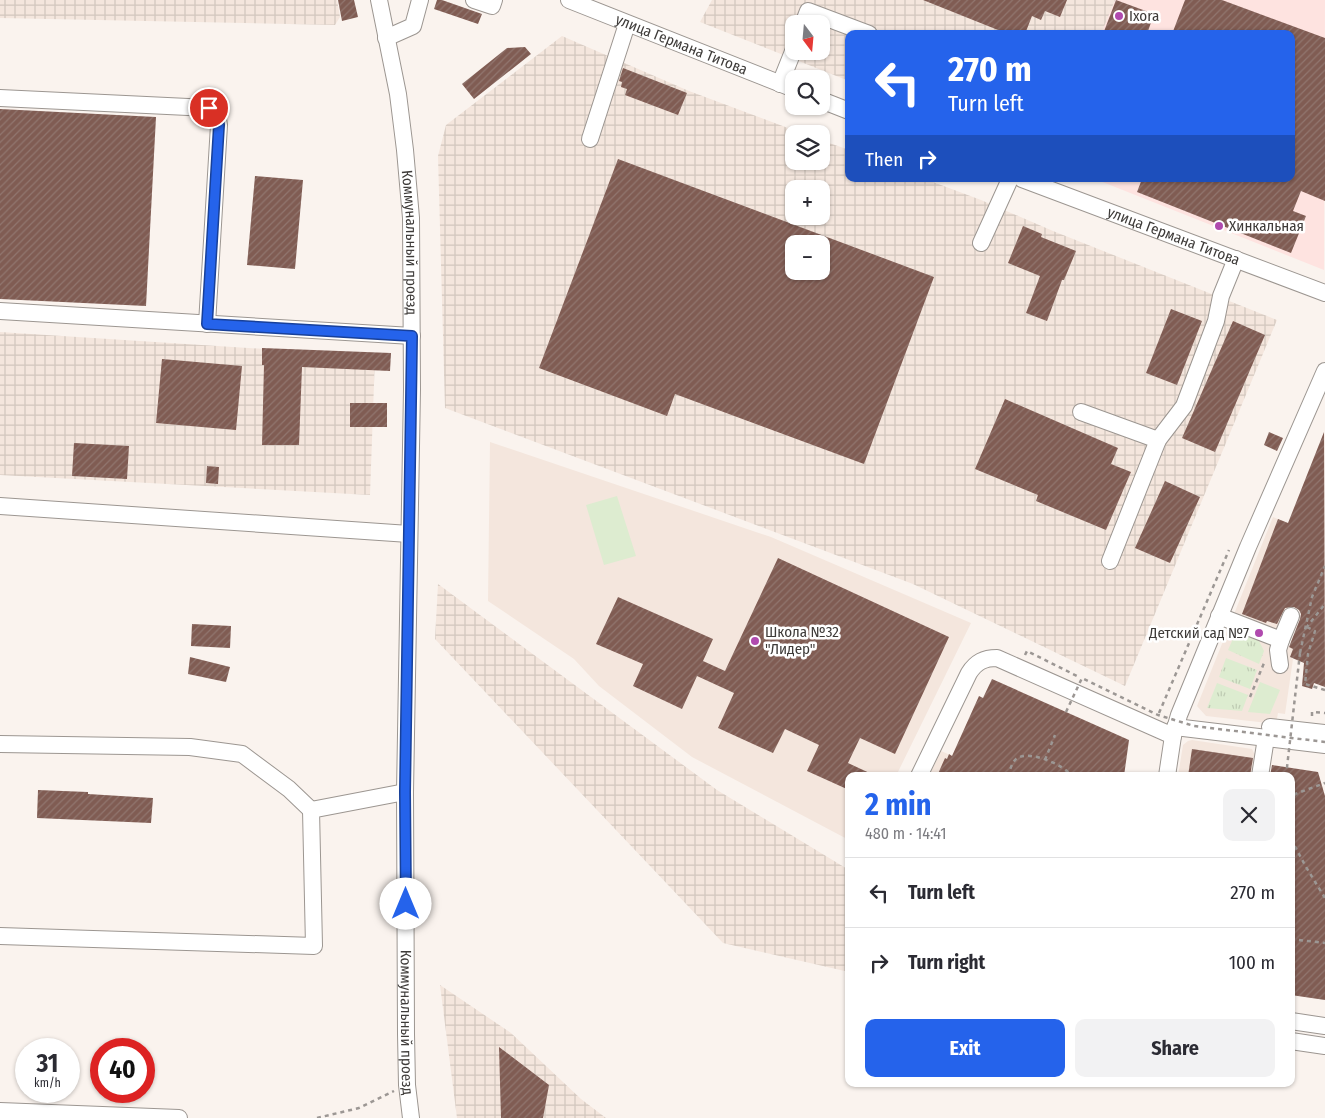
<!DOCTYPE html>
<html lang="en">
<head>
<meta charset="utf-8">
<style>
	:root { --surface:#fff; --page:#f2f2f3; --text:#2b2b33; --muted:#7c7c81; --line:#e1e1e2; --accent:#2563eb }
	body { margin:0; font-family:"Fira Sans Condensed",sans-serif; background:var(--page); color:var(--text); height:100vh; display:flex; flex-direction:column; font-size:19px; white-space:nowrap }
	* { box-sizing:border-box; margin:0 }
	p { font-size:16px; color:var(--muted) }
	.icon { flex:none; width:28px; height:28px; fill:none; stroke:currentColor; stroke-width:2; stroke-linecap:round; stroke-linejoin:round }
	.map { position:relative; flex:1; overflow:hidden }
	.drawer { position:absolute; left:845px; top:772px; width:450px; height:315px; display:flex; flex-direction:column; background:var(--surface); border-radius:10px; box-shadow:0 1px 4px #0004 }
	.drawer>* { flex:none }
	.banner { position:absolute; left:845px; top:30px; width:450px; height:152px; border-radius:10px; box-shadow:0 1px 4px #0004; background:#2563eb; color:#fff; overflow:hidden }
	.needle { width:32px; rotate:164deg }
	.buttons { position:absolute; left:785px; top:15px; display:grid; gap:10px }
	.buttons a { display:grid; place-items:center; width:45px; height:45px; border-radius:10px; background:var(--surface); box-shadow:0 1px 4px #0004; font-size:25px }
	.speed { position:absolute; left:15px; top:1038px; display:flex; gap:10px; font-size:25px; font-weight:700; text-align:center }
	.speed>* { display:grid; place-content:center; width:65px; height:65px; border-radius:50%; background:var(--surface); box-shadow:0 1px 4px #0004; line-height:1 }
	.speed small { font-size:12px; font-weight:400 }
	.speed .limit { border:8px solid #d22; background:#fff; color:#111 }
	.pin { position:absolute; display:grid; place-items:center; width:42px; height:42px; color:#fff; margin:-21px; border:2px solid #fff; border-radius:50%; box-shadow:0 1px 5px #0007 }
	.me { position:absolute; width:55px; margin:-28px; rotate:0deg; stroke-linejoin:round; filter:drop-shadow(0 0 4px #0008) }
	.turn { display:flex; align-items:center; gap:18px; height:105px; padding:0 20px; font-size:22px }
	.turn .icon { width:65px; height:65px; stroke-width:2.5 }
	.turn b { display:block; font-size:35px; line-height:42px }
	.then { display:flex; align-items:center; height:48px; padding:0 20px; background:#0003; gap:10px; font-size:19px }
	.round { display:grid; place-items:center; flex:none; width:52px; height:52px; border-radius:10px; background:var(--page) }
	.summary { display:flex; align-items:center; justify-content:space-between; height:85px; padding:0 20px }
	h1 { font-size:30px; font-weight:700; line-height:38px; color:var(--accent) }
	.cta { display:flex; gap:10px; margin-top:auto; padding:10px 20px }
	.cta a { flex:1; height:58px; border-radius:10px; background:var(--accent); color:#fff; font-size:20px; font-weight:700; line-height:58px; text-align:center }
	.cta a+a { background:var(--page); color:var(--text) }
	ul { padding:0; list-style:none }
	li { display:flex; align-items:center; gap:15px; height:70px; padding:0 20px; border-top:1px solid var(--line) }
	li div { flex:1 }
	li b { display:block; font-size:19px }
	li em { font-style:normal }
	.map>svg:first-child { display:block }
</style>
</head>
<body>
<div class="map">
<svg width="1325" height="1118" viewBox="0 0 1325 1118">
	<defs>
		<pattern id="industrial-grid" width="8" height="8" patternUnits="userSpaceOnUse" patternTransform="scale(1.25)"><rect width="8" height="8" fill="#f4e6dd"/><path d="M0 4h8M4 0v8" fill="none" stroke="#d2c6be"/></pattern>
		<pattern id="park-tufts" width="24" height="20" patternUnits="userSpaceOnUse" patternTransform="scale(1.25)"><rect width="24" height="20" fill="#ddecd0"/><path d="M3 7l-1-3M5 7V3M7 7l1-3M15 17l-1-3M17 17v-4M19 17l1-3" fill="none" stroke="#bfcbb3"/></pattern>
		<pattern id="building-hatch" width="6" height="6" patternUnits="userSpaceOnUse" patternTransform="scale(1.25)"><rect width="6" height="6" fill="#805c53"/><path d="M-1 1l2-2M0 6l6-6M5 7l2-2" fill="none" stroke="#91766f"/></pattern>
	</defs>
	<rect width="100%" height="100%" fill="#faf3ee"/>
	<path fill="#fee3e0" d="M1115 0H1325L1324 270 1095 179H1291V34H1101Z"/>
	<path fill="url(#industrial-grid)" fill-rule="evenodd" d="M0 0H337L340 17 335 25 0 18Z
		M712 0H1115L1101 34H849V81L700 22ZM794 24H821V51H794Z
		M562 36 689 91 804 134H794V161H821V140L849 150V179H925L981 200 1053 231 1277 320 1125 686 913 584 445 408 438 156 446 125ZM794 189H821V216H794ZM794 244H821V271H794Z
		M0 332 375 356 370 495 0 475Z
		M438 584 717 790 849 870V972L723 943 435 639Z
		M440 985 511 1033 581 1099 606 1118H457Z"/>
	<path fill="#f4e6dd" d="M490 442 771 537 971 623 896 776H849V840L692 757 599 686 574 659 488 601Z
		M1273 517 1288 523 1260 597 1300 613 1288 646 1293 649 1290 657 1293 659 1285 714 1278 713 1276 724 1206 716 1197 706Z
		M1192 740 1252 749 1254 753 1268 755 1264 776H1246V774L1201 755 1197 776H1178L1183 745 1188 741Z
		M941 751 955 757 947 776H929Z"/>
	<path fill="url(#park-tufts)" d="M1236 632 1259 641 1264 651 1259 664 1228 650Z
		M1226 658 1257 670 1250 689 1219 677Z
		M1217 683 1248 695 1242 711 1207 708Z"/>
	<path fill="#ddecd0" d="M617 496 636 556 604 565 586 505Z
		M1260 682 1280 690 1270 714 1248 712Z"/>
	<path fill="url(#building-hatch)" fill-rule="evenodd" d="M338 0H354L358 17 342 21Z
		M437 0H442L482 14 478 24 434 9Z
		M923 0H1067L1060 17 1045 11 1041 20 1032 16 1025 34H1008Z
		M1116 0 1154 14 1147 34H1103Z
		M1185 0H1222L1325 38V201L1301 191 1293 211 1306 216 1291 253 1137 192 1142 179H1291V34H1172Z
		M525 47 531 54 474 99 462 84 507 48Z
		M623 68 687 93 678 115 625 95 627 89 621 87 622 82 619 81Z
		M0 109 156 117 146 306 0 299Z
		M618 159 934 277 864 464 675 394 667 416 539 368ZM794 244H821V271H794Z
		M255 176 303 180 295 269 247 265Z
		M1023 226 1042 234 1041 237 1076 251 1064 280H1062L1047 321 1026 313 1040 276 1008 263Z
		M1171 309 1202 321 1177 385 1146 373Z
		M1233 321 1265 335 1215 452 1182 438Z
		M262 348 391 353 390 371 302 367 299 445H262L264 365H262Z
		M162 359 242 366 236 430 156 423Z
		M1005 399 1118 448 1111 464 1131 472 1106 530 1036 501 1038 495 975 469Z
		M350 403H387V427H350Z
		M1269 432 1283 438 1277 451 1264 445Z
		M1324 432 1325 687 1314 683 1312 689 1302 686 1304 663 1290 657 1293 649 1289 647 1300 619 1301 614 1299 610 1294 607 1285 608 1277 624 1267 621 1266 623 1242 614 1278 519 1288 523Z
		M74 443 129 446 127 479 72 476Z
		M207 466 219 467 218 484 206 483Z
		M1165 481 1200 497 1170 563 1135 548Z
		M778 558 949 637 895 754 860 738 848 763 876 776H849V790L807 771 819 745 785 729 773 753 718 728 734 693 697 676 682 709 633 686 643 664 596 644 618 597 713 639 703 661 725 671Z
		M192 624 231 626 230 648 191 646Z
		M190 657 230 667 226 682 188 674Z
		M992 679 1129 740 1124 776H937L945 758 947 759 949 754 952 756 979 696 983 698Z
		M1192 749 1253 758 1250 776H1188Z
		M1272 765 1318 772 1325 796V1000L1291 995V776H1270Z
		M38 790 88 792V794L153 798 151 823 37 818Z
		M499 1047 549 1085 543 1118H501Z"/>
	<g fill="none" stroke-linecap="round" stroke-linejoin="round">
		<g stroke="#9c9691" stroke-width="18">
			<g id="minor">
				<path id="s1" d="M379 0 398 94 405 150 411 218 412 389 405 792 406 1034 407 1085 411 1118"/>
				<path d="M474 0 492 6 494 0"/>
				<path id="s2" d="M569 0 794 89"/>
				<path d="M803 24 808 11 869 34"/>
				<path d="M386 38 413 26 420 0"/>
				<path d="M780 84 794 49"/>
				<path d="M0 98 209 108 217 113 219 125 207 324"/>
				<path d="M821 100 849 111"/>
				<path d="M590 139 627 24"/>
				<path id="s3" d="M1022 179 1325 293"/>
				<path d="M981 243 1010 179"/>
				<path d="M0 311 412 336"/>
				<path d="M1081 412 1158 440"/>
				<path d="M0 506 409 534"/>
				<path d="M1110 561 1158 440 1184 406 1216 321 1221 296 1236 259"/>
				<path d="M1219 616 1281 640 1278 650 1280 665"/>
				<path d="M1281 640 1291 616"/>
				<path d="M1175 727 1325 745"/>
				<path d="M1270 727 1325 733"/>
				<path d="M0 744 190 747 242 754 289 789 311 810"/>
				<path d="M919 776 969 673C976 662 984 658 997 658L1173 736"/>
				<path d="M1167 776 1173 736 1179 715 1248 547 1325 371"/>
				<path d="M1260 776 1266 738"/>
				<path d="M0 936 314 946 311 810 405 792"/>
				<path d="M1291 1021 1325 1026"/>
				<path d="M1291 1041 1325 1046"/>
				<path d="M0 1111 179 1118"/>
			</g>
		</g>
		<path stroke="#9c9794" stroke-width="2.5" stroke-dasharray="4 4" stroke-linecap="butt" d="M1307 627 1315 631 1308 654 1305 684 1325 690
			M1306 628 1325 604
			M1300 653 1312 597 1325 566
			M1025 655 1027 651 1079 677
			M1250 697 1264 663
			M1159 713 1229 550
			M1312 716V712L1325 713
			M1045 760 1055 735
			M1007 776C1010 771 1012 762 1016 759 1029 749 1064 765 1072 776
			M1291 811 1295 794 1325 783
			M1291 839 1306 867 1325 898
			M1291 939 1325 943
			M317 1118 359 1108 394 1091"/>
		<use href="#minor" stroke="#fff" stroke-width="16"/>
		<path stroke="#9c9794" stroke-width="2.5" stroke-dasharray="4 4" stroke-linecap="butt" d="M1066 712 1082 678 1158 715 1194 726 1325 742
			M1286 776 1300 653"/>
	</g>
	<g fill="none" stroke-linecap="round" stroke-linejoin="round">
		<g stroke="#184099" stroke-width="12">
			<path id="route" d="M209 108 217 113 219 125 207 324 412 336 405 792 406 904"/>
		</g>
		<use href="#route" stroke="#2563eb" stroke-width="9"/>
	</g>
	<g fill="#b04aae" stroke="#fff" stroke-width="2">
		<circle cx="1119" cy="16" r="5"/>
		<circle cx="1219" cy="226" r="5"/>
		<circle cx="1259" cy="633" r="5"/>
		<circle cx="755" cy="641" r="5"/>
	</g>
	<g text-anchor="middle" stroke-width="5" stroke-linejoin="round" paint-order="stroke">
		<g font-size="15" fill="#3e3b39" stroke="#fff" text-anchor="start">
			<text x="1129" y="21">Ixora</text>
			<text x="1229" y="231">Хинкальная</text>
			<text x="765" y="637">Школа №32<tspan x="765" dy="17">"Лидер"</tspan></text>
			<text x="1249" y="638" text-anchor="end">Детский сад №7</text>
		</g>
		<g font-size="15" fill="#3e3b39" stroke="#fff">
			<text dy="5" stroke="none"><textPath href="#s2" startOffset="121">улица Германа Титова</textPath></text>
			<text dy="5" stroke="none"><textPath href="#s3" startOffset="162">улица Германа Титова</textPath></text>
			<text dy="5" stroke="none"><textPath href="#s1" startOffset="245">Коммунальный проезд</textPath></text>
			<text dy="5" stroke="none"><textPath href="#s1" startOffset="1025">Коммунальный проезд</textPath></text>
		</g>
	</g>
</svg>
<div class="buttons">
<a><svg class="needle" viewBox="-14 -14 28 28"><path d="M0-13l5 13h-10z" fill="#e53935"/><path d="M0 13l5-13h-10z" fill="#7c7c81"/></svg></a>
<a><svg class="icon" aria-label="search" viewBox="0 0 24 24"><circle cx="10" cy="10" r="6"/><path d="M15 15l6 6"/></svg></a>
<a><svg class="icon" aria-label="layers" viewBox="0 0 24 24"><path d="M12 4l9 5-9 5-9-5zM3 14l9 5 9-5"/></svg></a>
<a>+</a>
<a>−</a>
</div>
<div class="speed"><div>31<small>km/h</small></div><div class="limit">40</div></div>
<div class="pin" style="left:209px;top:108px;background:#d93025"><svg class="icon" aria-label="arrive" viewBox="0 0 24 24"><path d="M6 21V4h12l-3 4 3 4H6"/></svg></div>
<svg class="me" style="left:406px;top:904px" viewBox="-20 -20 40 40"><circle r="19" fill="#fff"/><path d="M0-13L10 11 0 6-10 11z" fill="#2563eb"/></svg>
<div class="banner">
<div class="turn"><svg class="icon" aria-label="left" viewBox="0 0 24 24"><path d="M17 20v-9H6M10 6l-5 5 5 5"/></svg><div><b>270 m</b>Turn left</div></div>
<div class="then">Then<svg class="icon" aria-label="right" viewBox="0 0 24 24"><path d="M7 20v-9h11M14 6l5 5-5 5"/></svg></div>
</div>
<section class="drawer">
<div class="summary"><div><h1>2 min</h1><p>480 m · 14:41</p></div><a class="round"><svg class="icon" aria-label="close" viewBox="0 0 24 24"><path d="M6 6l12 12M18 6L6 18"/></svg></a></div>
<ul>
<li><svg class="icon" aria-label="left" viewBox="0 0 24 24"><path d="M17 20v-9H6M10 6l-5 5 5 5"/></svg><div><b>Turn left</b></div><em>270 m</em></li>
<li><svg class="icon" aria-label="right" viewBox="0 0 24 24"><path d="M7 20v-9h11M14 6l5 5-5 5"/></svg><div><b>Turn right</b></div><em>100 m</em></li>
</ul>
<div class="cta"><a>Exit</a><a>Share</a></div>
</section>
</div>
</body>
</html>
